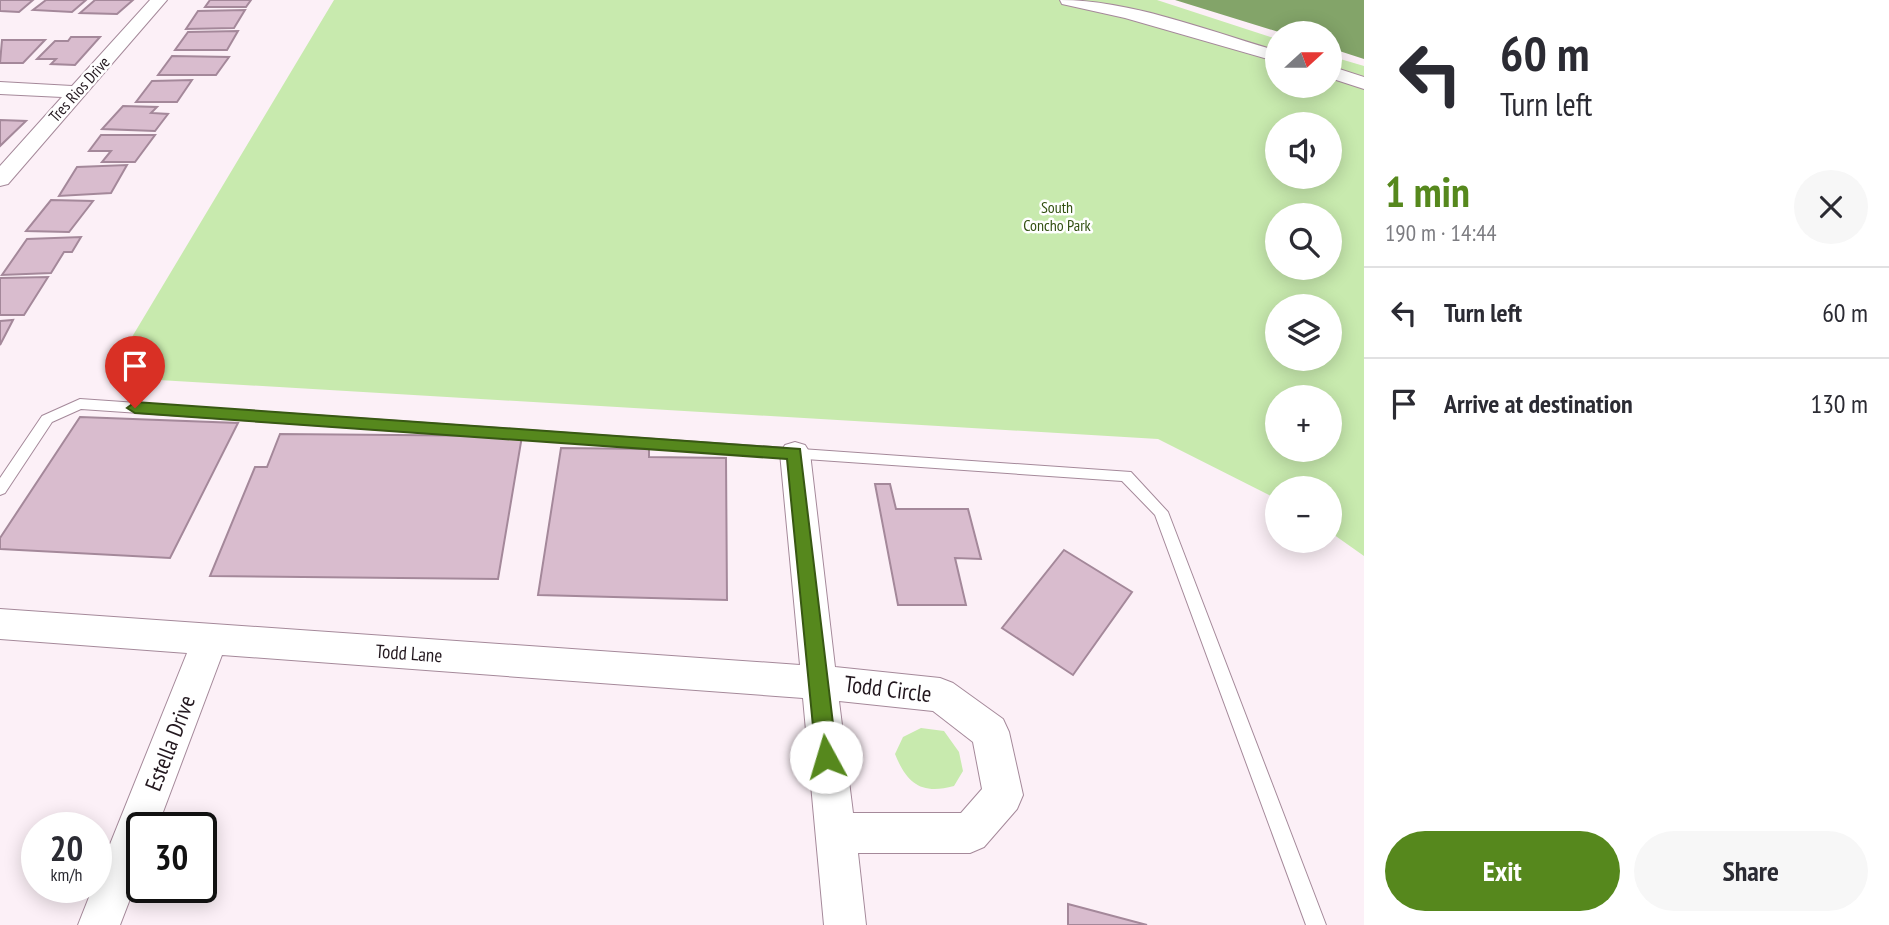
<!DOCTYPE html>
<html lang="en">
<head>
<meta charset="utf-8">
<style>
	:root { --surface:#fff; --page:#f7f7f7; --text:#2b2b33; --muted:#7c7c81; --line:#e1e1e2; --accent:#56881d }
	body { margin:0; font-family:"PT Sans Narrow",sans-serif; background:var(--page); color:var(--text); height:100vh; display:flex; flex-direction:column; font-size:26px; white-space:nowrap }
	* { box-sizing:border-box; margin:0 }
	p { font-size:23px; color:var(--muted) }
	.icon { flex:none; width:38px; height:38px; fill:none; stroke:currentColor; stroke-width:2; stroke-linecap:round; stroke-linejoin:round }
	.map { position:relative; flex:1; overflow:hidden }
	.panel { display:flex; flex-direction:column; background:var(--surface); width:525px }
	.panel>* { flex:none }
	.banner { background:#fff; color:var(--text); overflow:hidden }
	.needle { width:46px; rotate:69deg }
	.fabs { position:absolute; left:1265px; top:21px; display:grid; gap:14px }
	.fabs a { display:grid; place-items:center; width:77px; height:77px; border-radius:50%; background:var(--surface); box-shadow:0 4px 18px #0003; font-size:35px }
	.speed { position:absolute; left:21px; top:812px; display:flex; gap:14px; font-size:35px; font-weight:700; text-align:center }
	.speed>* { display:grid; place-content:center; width:91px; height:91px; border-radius:50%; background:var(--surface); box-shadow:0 4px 18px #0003; line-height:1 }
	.speed small { font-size:18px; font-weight:400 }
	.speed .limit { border:4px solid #111; border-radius:10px; background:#fff; color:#111 }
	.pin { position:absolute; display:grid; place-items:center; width:60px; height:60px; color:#fff; margin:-72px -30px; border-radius:50% 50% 50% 0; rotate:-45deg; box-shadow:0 0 7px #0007 }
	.pin .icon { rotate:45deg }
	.me { position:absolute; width:77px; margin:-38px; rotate:354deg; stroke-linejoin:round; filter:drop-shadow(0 0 5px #0008) }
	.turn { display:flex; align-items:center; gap:24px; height:147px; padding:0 21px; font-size:32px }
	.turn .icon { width:91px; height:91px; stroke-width:2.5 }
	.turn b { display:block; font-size:49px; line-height:60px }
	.round { display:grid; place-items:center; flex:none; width:74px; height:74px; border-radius:37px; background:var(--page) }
	.overview { display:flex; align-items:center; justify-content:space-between; height:119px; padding:0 21px }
	h1 { font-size:42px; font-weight:700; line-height:52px; color:var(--accent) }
	.button { display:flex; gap:14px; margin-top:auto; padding:14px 21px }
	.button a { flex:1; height:80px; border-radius:42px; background:var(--accent); color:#fff; font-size:28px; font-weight:700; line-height:80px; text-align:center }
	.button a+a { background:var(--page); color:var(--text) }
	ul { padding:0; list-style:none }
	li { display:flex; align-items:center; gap:21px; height:91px; padding:0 21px; border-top:2px solid var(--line) }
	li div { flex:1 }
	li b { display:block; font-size:26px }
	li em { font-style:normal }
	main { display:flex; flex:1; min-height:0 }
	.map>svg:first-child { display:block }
</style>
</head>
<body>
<main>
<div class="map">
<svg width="1364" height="925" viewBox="0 0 1364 925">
	<rect width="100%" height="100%" fill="#fcf0f7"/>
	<path fill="#c8eaae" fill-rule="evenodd" d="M334 0H1157L1277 39 1278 86H1330V56L1364 66V556L1330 532V488H1278L1277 499 1158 439 108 377ZM1278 124H1330V177H1278ZM1278 215H1330V268H1278ZM1278 306H1330V359H1278ZM1278 397H1330V450H1278Z
		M921 728 944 731 959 752 963 771 954 786C922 795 907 784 895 754L903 737Z"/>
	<path fill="#83a469" d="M1175 0H1364V59L1330 48V33H1282Z"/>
	<path fill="#d9bcce" stroke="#a4889a" stroke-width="2" d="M0 0H33L19 12 0 11Z
		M46 0H86L72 12 33 10Z
		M95 0H133L117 14 80 13Z
		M210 0H251L246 7H205Z
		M245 10 234 28 186 29 198 11Z
		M238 31 227 50H175L188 32Z
		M71 37H100L75 65 51 64 56 59H37L55 41H68Z
		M2 40H45L23 63H0Z
		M172 56 229 57 216 75H158Z
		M192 80 177 102H136L152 81Z
		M123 106 157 107 151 113 168 114 155 131 102 129Z
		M0 120 26 121 0 146Z
		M101 135H155L135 162H102L111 151H89Z
		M127 165 111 193 59 196 77 167Z
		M51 200 93 201 69 232 26 231Z
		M81 237 72 252H64L51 273 2 275 27 239Z
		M48 277 24 315H0V278Z
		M13 320 0 345V321Z
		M80 417 238 423 170 558 0 549V538Z
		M280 434 522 436 498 579 210 576 255 467H267Z
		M561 448 649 449V457L726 458 727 600 538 595Z
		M875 484H890L896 509H968L981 559 955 558 966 605H898Z
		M1064 550 1132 592 1073 675 1002 628Z
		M1068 904 1147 925H1068Z"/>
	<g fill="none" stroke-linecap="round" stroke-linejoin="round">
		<g stroke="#a5899a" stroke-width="2">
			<path id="service" d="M80 399 1131 472 1168 512 1326 925H1306L1155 515 1122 481 81 409 52 422 5 493 0 495V478L42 416Z"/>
		</g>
		<g stroke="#a5899a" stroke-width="2">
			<path id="minor" d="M150 0H167L8 184 0 186V166L62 97 0 94V82L72 86Z
				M1060 0C1131 0 1208 31 1278 51V62L1125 18 1062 4Z
				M1330 66 1364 77V89L1330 78Z
				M795 442 805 445 810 453 835 667 940 678 953 683 1003 719 1009 732 1023 795 1017 809 984 847 970 853H858L866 925H824L803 698 222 655 157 828H142V868L120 925H78L93 887H96V879L187 653 0 639V609L800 665 780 453 785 445ZM839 701 933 711 973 742 982 789 961 813H853Z"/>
		</g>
		<use href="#service" fill="#fff" fill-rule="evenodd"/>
		<use href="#minor" fill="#fff" fill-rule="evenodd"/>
	</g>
	<path fill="#56881d" stroke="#385813" stroke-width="2" d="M135 402 800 449 837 757 834 764 826 767 819 764 816 757 787 459 135 413 127 408Z"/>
	<g text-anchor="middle" stroke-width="5" stroke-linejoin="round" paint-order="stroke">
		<g font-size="16" fill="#23181f" stroke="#fff">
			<text transform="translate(79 89) rotate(-48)" y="6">Tres Rios Drive</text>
		</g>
		<g font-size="16" fill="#325011" stroke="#fff">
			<text x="1057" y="213">South<tspan x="1057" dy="18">Concho Park</tspan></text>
		</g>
		<g font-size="19" fill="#23181f" stroke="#fff">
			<text transform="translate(409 653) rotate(4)" y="7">Todd Lane</text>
		</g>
		<g font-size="23" fill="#23181f" stroke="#fff">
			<text transform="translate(888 689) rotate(7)" y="8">Todd Circle</text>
			<text transform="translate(170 743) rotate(-69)" y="8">Estella Drive</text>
		</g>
	</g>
</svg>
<div class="fabs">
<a><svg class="needle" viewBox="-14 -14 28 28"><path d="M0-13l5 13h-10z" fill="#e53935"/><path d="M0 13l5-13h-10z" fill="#7c7c81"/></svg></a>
<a><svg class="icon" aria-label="sound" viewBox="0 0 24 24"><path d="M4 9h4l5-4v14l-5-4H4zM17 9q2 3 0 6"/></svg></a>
<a><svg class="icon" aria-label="search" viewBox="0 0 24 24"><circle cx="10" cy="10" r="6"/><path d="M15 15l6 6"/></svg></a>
<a><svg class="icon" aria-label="layers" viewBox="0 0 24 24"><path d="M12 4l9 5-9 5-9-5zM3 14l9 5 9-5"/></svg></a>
<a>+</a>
<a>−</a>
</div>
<div class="speed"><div>20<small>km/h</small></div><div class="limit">30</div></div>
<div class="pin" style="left:135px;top:408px;background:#d93025"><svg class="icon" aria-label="arrive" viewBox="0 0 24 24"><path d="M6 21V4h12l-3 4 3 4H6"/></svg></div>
<svg class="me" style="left:826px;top:757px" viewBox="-20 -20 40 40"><circle r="19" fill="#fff"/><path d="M0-13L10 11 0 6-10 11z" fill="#56881d"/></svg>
</div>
<section class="panel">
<div class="banner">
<div class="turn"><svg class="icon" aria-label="left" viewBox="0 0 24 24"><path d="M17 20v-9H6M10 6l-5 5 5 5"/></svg><div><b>60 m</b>Turn left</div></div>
</div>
<div class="overview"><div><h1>1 min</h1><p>190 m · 14:44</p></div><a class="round"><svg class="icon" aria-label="close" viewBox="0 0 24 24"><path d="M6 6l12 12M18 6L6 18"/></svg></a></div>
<ul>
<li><svg class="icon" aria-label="left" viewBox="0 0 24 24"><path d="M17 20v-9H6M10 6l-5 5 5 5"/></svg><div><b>Turn left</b></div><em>60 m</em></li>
<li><svg class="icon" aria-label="arrive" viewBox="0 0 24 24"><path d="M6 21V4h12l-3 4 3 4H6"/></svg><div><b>Arrive at destination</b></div><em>130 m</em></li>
</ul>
<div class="button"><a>Exit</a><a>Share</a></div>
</section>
</main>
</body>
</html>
